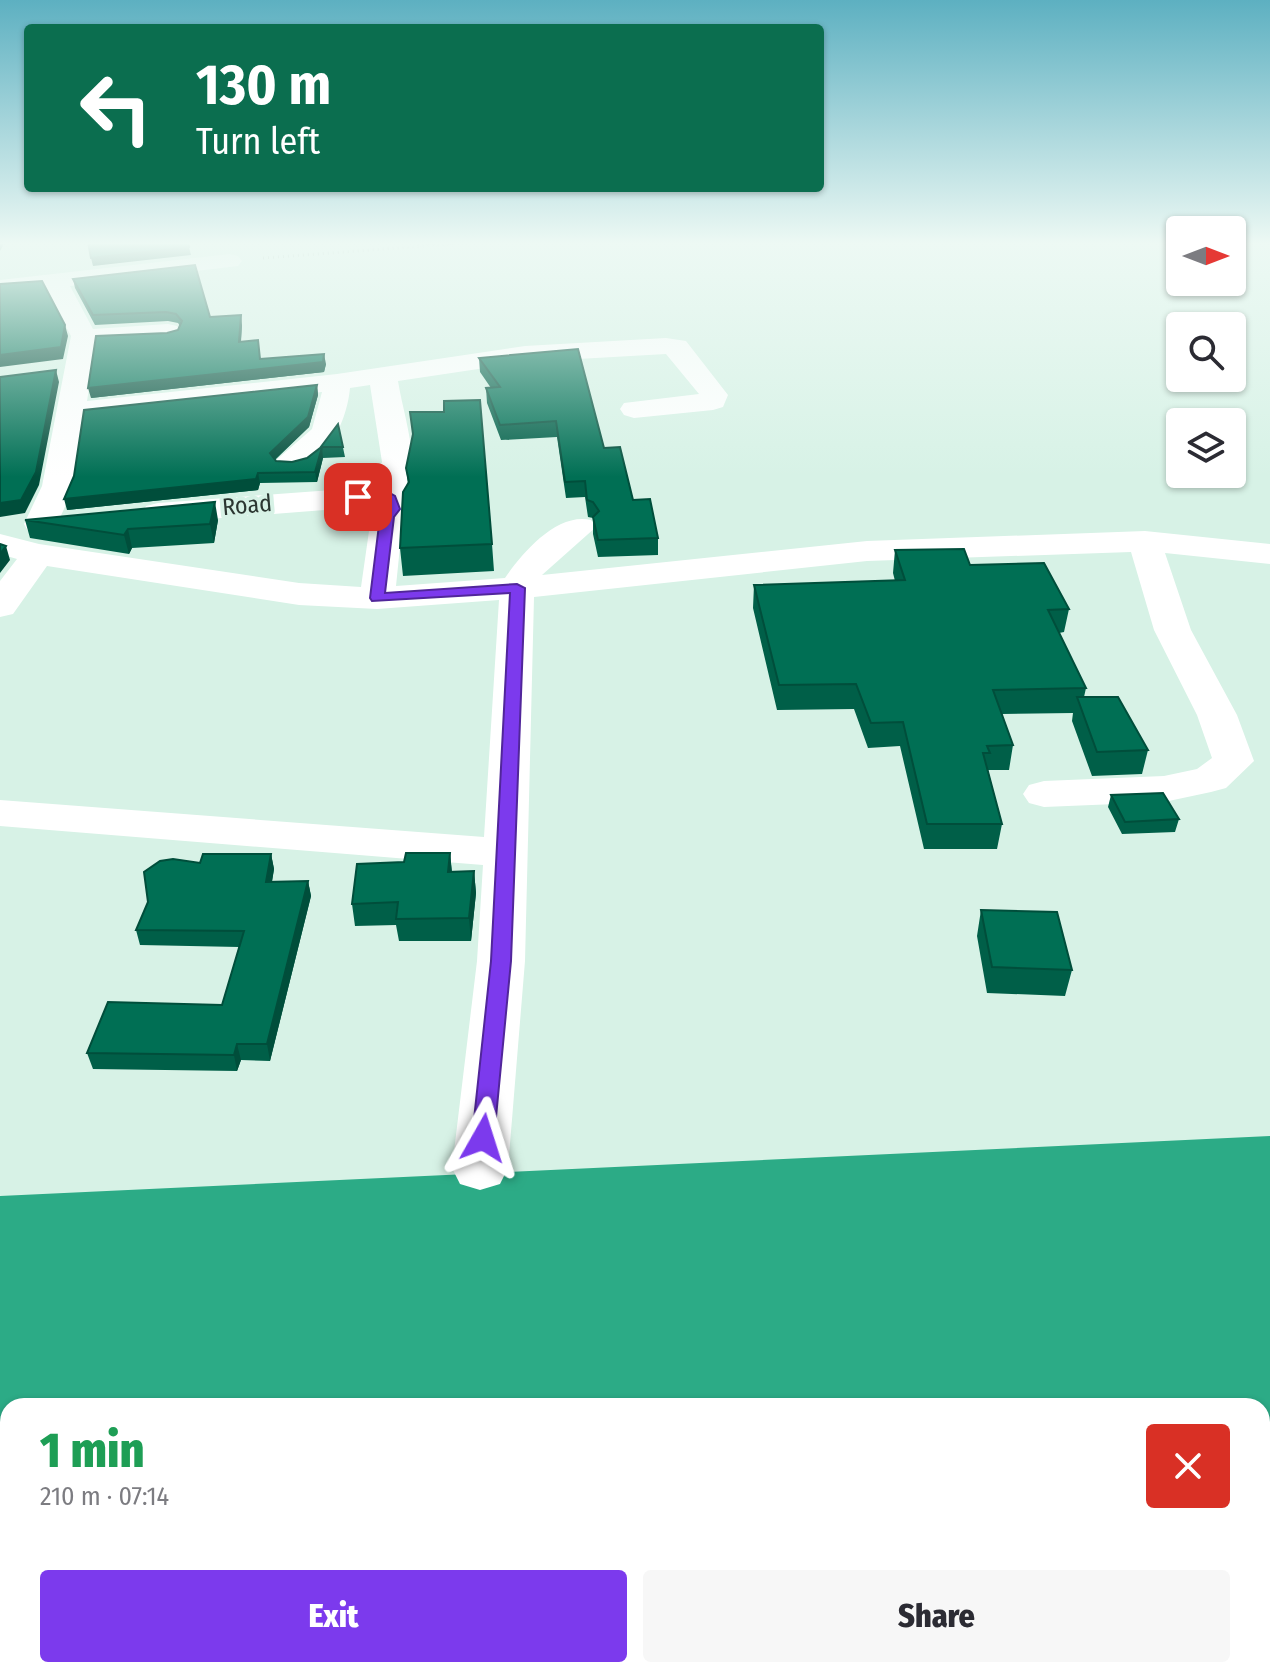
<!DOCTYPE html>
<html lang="en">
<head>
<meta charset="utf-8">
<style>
	:root { --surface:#fff; --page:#f7f7f7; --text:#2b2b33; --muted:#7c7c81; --accent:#7c3aed }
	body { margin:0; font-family:"Fira Sans Condensed",sans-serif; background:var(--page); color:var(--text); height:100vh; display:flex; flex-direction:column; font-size:30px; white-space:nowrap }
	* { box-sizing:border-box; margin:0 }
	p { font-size:26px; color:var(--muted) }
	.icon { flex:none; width:44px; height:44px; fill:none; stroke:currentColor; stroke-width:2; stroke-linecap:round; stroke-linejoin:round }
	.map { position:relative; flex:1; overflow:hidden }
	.details { position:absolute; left:0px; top:1398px; width:1270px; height:280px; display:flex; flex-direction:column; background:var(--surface); border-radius:24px 24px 0 0; box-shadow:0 2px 6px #0004 }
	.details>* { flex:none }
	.top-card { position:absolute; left:24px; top:24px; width:800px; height:168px; border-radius:8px; box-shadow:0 2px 6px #0004; background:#0b6e4f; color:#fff; overflow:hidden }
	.needle { width:52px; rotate:90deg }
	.buttons { position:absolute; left:1166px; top:216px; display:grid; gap:16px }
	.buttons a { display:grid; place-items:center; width:80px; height:80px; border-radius:8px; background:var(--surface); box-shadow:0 2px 6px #0004; font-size:40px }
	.pin { position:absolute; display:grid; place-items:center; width:68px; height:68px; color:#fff; margin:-34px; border-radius:16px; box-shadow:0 4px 12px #0006 }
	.me { position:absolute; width:88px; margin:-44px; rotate:6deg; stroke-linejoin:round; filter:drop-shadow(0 0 6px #0008) }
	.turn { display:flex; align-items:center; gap:28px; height:168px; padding:0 40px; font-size:36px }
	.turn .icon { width:104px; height:104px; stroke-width:2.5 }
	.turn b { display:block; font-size:56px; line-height:68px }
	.round { display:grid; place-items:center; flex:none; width:84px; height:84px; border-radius:8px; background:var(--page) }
	.overview { display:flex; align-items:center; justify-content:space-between; height:136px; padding:0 40px }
	h1 { font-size:48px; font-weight:800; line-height:60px; color:#1e9e55 }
	.button { display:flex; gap:16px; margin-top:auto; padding:16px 40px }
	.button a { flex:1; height:92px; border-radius:8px; background:var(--accent); color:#fff; font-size:32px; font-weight:800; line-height:92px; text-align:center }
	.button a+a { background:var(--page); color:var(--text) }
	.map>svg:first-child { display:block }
</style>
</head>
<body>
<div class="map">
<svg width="1270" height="1678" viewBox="0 0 1270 1678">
	<rect width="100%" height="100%" fill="#d7f2e6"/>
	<path fill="#2cab86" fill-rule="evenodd" d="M1270 1136V1678H0V1196ZM8 1406H1262V1670H8Z"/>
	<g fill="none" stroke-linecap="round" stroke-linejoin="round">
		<path stroke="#899d94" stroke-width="3" stroke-dasharray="1 4" stroke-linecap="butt" d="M263 258 476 242"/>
		<path fill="#fff" fill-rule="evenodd" d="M230 254 238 256 242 261 238 266 70 286 93 329 168 324 177 326 181 332 177 338 168 340 96 345 87 401 337 374 525 346 666 338 686 341 728 395 723 407 713 410 634 418 624 415 620 409 624 403 699 394 666 354 525 362 398 381C402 406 411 434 412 459 412 479 400 485 409 509L403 517 396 586 505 578C522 553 557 512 591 520L596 527 542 575 867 541 1145 531 1270 544V564L1165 553 1191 630 1237 715 1254 761 1226 788 1211 792 1164 802 1044 807 1029 803 1023 794 1029 785 1044 781 1164 776 1197 769 1212 758 1197 715 1154 630 1131 552 867 561 534 597 525 961 508 1168 500 1184 480 1190 460 1184 452 1168 477 961 483 865 0 826V800L484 837 499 600 377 609 299 605 47 566 13 614 0 617V581L17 559 0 554V534L39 544 299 583 361 587 371 517 376 506 158 523 146 520 142 513 146 506 158 503 373 487 382 462 370 385 350 388C347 423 322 479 278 469L274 462 312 429 322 392 84 418C78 458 75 497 52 531L40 534 28 531 24 524 42 486 71 336 46 289 0 294V280Z"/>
	</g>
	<path fill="#005f48" d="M73 279 210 317 242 325 241 342 261 359 326 364 324 372 91 398 167 333 178 330 180 326 178 323 168 321 95 325 75 288Z
		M479 358 604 448 633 500 658 538V555L598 557 593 534V518L588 517 585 497 566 498 557 437 501 440 487 403 486 388H491L480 372Z
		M317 385 318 395 309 427 275 460 276 461 292 462 307 458 320 448 338 424 345 457 323 458 317 482 260 483 258 490 67 510Z
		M406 468 492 544 494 571 403 576 400 548 408 484Z
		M25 520H218L214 543 132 548 129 554 30 538Z
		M895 550 970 565 1069 609 1064 632 1059 633 1086 688 1084 697 1148 750 1142 774 1092 776 1072 721 1073 713 1002 714 1013 745 1009 770H988L1002 824 997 849H924L900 746 868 748 854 709 777 710 753 608 754 585 895 581 893 573Z
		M1111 795 1179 819 1175 832 1122 834 1108 807Z
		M450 853 452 872 474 871 476 893 471 941H399L396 925 355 926 352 904 404 862Z
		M271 854 274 869 272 882 308 881 311 896 270 1061 241 1060 237 1071 93 1069 87 1053 222 1005 239 947 140 945 136 930 200 863Z
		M981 910 1072 970 1065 996 987 993 977 936Z"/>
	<path fill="#004e3b" d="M0 242H5L0 251Z
		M189 247 191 255 93 266 91 258Z
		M241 315 242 325 240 352 239 342Z
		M65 325 68 336 63 359 0 367V355Z
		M324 354 326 364 324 372 91 398 88 388Z
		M56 370 59 382 39 485 25 513 0 517V503Z
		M317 385 318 395 309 427 271 463 270 453Z
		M322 447 323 458 317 482 315 472Z
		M258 473 260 483 258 490 67 510 64 499Z
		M215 502 218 520 214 543 210 524Z
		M128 529 132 548 129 554 124 535Z
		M6 546 10 560 0 573V554Z
		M450 853 452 875 448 872Z
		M271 854 274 869 269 898 266 882Z
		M474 871 476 893 471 941 469 918Z
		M308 881 311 896 270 1061 267 1044Z
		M237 1044 241 1060 237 1071 234 1055Z"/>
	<path fill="#006f54" stroke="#004e3b" stroke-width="2" d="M88 242H188L189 247 91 258Z
		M195 265 210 317 241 315 239 342 258 340 260 359 324 354 323 362 88 388 96 336 167 333 178 330 182 321 176 314 166 312 93 315 73 279Z
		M42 281 65 325 61 347 0 355V284Z
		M578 349 604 448 620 447 633 500 650 499 658 538 598 540 593 517 599 511 593 502 587 500 585 481 565 482 556 421 500 425 486 388 500 387 479 358Z
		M56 370 36 472 21 500 0 503V377Z
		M317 385 308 417 270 453 276 461 292 462 307 458 320 448 338 424 343 447H322L315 472 258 473 256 479 64 499 74 476 84 410Z
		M480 400 492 544 400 548 403 492 409 482 406 468 413 434 410 412H444V401Z
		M215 502 210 524 128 529 124 535 25 520Z
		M0 544 6 546 0 554Z
		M964 549 970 565 1044 563 1069 609 1048 610 1086 688 993 690 1013 745 987 746 990 753H983L1002 824H927L903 722 871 723 856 684 779 685 754 585 905 580 895 550Z
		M1077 697H1118L1148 750 1097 752Z
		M1163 793 1179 819 1125 822 1111 795Z
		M406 853H450L448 872 474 871 469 918 396 919 398 902 352 904 357 864 404 862Z
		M203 854H271L266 882 308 881 267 1044H237L234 1055 87 1053 108 1002 222 1005 244 931 136 930 148 902 144 872 160 861 173 859 200 863Z
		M981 910 1057 912 1072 970 992 967Z"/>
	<linearGradient id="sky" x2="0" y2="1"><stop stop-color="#5db0c1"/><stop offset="0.51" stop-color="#edf9f4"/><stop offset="1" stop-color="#edf9f4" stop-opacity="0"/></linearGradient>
	<rect width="1270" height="477" fill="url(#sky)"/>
	<path fill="#7c3aed" stroke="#51269a" stroke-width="2" d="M388 492 395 496 400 509 394 517 385 593 517 584 525 588 511 961 494 1138 491 1145 483 1147 475 1145 472 1138 491 961 510 593 372 601 370 598 380 517 386 509 383 500 358 501 352 497 358 493Z"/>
	<g text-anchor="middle" stroke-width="8" stroke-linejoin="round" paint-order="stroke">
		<g font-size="24" fill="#2b3631" stroke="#d7f2e6">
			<text transform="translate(247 505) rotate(-5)" y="8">Road</text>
		</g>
	</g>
</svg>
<div class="buttons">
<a><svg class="needle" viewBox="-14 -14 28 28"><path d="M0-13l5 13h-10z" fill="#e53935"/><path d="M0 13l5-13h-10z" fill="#7c7c81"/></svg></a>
<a><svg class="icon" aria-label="search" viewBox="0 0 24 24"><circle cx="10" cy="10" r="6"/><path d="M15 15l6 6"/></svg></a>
<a><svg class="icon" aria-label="layers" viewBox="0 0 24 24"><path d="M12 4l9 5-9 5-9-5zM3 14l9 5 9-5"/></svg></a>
</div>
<div class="pin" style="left:358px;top:497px;background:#d93025"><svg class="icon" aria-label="arrive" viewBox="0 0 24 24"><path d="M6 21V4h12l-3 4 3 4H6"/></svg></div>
<svg class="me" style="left:483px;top:1138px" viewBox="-20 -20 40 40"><path d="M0-17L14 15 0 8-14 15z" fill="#7c3aed" stroke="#fff" stroke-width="4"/></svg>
<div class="top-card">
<div class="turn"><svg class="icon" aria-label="left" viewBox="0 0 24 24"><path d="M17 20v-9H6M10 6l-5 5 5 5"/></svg><div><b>130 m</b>Turn left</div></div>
</div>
<section class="details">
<div class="overview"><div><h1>1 min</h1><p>210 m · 07:14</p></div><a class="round" style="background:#d93025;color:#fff"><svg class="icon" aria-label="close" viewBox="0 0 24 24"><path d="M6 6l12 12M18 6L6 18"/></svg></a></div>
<div class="button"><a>Exit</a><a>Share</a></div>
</section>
</div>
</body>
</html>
